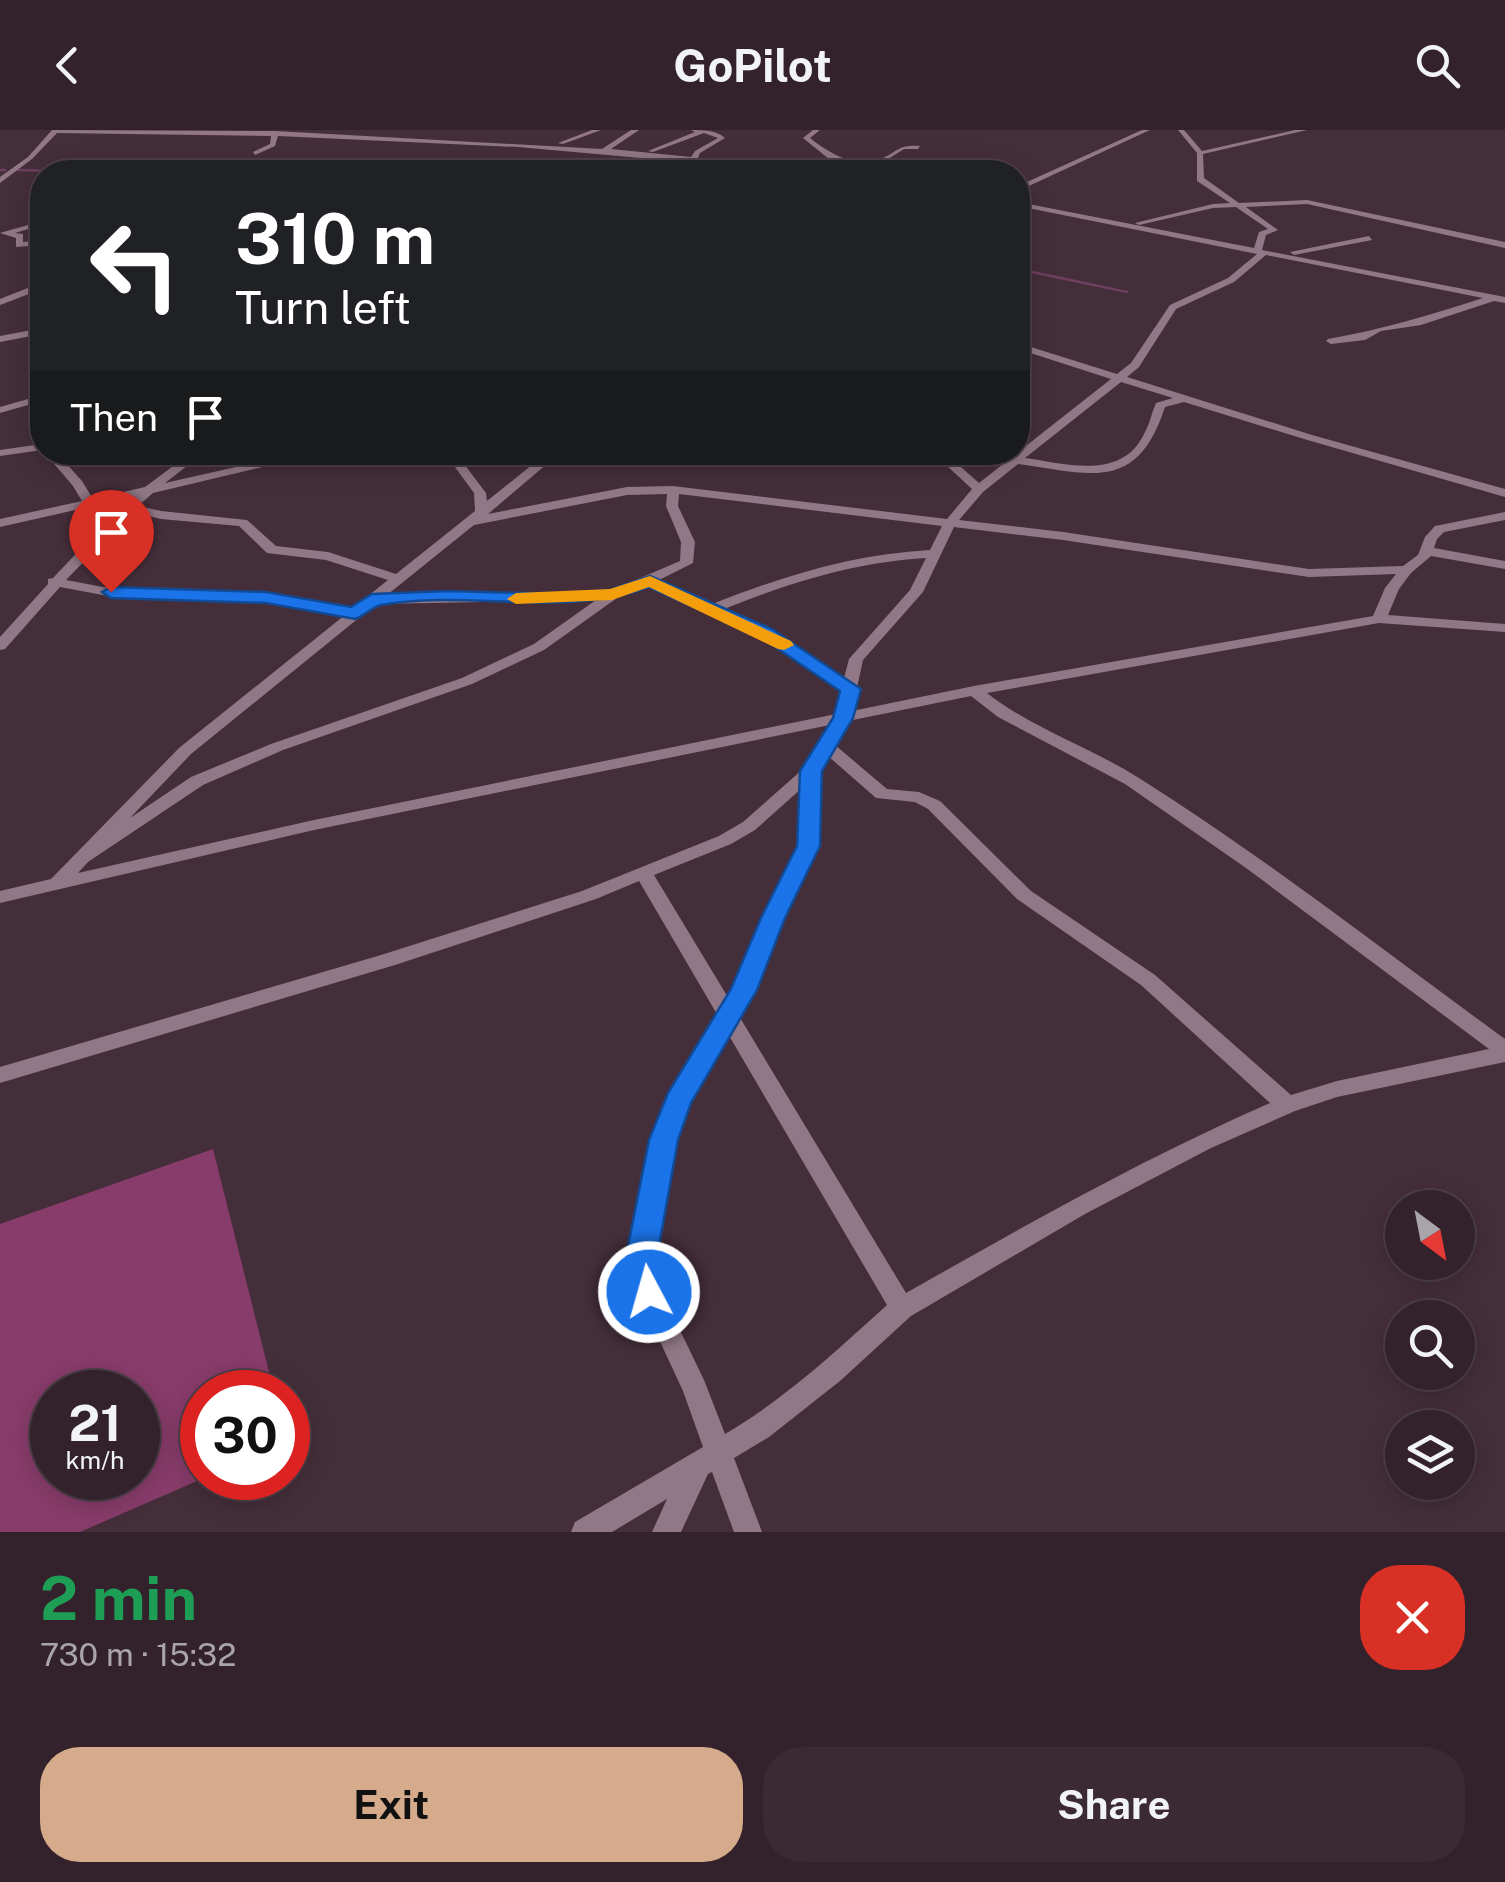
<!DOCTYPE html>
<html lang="en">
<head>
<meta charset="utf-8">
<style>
	:root { --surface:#33222c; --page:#3b2a34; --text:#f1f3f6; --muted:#a9a4a9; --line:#4e3f48; --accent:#d6ab8b }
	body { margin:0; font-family:"Public Sans",sans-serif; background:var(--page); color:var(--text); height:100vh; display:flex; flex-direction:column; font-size:38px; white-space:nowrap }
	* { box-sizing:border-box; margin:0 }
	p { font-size:32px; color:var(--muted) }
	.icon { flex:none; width:55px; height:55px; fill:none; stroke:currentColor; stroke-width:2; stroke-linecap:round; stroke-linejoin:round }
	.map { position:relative; height:1402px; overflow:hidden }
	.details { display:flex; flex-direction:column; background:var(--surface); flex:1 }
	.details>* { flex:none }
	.banner { position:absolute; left:30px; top:30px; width:1000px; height:305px; border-radius:40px; box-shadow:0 5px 25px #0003,0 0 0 2px var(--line); background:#202124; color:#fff; overflow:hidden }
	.needle { width:65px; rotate:148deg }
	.fabs { position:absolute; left:1385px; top:1060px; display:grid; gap:20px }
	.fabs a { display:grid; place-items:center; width:90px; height:90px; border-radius:50%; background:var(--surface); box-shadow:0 5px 25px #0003,0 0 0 2px var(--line); font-size:50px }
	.speed { position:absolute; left:30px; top:1240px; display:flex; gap:20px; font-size:50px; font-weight:700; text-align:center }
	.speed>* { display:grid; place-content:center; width:130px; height:130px; border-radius:50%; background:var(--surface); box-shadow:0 5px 25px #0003,0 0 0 2px var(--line); line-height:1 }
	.speed small { font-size:25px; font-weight:400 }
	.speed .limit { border:15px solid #d22; background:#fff; color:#111 }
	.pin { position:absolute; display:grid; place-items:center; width:85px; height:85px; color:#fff; margin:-102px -42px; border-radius:50% 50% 50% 0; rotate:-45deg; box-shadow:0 0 10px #0007 }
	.pin .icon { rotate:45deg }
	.me { position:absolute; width:110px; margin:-55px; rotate:354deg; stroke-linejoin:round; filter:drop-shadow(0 0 8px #0008) }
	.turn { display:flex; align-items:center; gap:35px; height:210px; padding:0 40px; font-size:45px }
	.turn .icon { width:130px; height:130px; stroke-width:2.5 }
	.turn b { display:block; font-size:70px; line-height:85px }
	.then { display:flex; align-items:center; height:95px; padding:0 40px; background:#0003; gap:20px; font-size:38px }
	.round { display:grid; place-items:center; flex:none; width:105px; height:105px; border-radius:40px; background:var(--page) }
	.head { display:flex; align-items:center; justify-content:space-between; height:170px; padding:0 40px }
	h1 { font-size:60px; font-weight:700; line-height:75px; color:#1e9e55 }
	.button { display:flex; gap:20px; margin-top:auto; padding:20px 40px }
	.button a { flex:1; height:115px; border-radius:40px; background:var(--accent); color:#111; font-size:40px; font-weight:700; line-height:115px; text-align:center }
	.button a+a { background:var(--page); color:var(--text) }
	header { display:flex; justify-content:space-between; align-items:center; height:130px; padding:0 40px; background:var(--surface); font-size:45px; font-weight:700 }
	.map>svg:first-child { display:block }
</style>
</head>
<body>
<header><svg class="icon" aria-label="back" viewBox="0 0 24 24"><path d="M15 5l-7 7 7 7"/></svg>GoPilot<svg class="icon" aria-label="search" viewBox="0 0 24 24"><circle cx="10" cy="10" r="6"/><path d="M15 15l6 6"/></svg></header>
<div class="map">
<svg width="1505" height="1402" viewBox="0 0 1505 1402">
	<rect width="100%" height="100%" fill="#442e3a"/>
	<path fill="#883c6b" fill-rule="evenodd" d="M213 1019 274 1262H202L204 1348 80 1402H0V1094ZM52 1262H138V1348H52Z"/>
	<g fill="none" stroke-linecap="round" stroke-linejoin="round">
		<path stroke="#6e3f5f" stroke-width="2.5" d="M0 40H5
			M18 40 84 42
			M1018 139 1127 162"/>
		<path fill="#927886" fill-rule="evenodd" d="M52 0 275 1 602 19 631 0H639L611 19 691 27 695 21 718 8 704 3 653 22 648 21 695 2 691 0C704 0 716 0 725 8L700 23 698 28 799 42 518 17 278 6 275 16 255 25 253 22 270 14 271 6 57 3 32 29 0 53V47L28 27Z
			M592 0H601L563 14 558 13Z
			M813 0H820L810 8C826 21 854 38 876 31 896 24 896 14 920 16L918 19H904L882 33 936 42 874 37 829 29 803 8Z
			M1142 0H1150L1018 61V56Z
			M1178 0H1184L1202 21 1295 0H1307L1203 24 1204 48 1239 73 1307 70 1505 112V118L1307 74 1246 77 1278 100 1266 105 1262 120 1505 167V173L1494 171 1421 195 1381 201 1365 210 1331 214 1326 211 1328 209C1380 200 1431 185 1483 168L1266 125 1234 152 1176 179 1139 237 1127 247 1312 305 1505 359V367L1304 309 1184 272 1165 277C1137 363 1092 344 1018 334L983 362 959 390 1063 402 1309 439 1403 436 1418 425 1425 407 1435 396 1505 382V390L1444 402 1437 409 1434 418 1505 431V439L1431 426 1411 443 1399 459 1388 485 1505 494V502L1379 493 987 563C1033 599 1090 617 1139 648 1266 728 1384 821 1505 909V932L1337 967 1295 981 1211 1018 1085 1084 911 1186 840 1251 769 1307 734 1328 762 1402H734L712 1342 708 1344 681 1402H652L667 1369 612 1402H571L575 1392 703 1317 683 1261 637 1162 630 1138 631 1116 653 1010 667 971 718 886 639 751 596 769 395 835 0 953V937L381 825 582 761 719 706 743 692 804 638 830 595 314 700 0 773V761L51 749 179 618 345 485 267 471 119 468 60 457 5 519 0 520V507L48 454V449L53 448 123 374 133 367 0 397V389L82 371 73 356 44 322H56L82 351 93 369 145 357 192 322H205L165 353 302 322H325L153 363 138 376 161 381 247 390 276 416 328 422 396 444 475 381 474 363 444 322H455L486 363 487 371 548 322H561L488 384 627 357 673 356 947 389 972 359 932 322H944L979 353 1111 249 1018 219V213L1117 244 1131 233 1170 175 1228 148 1257 124 1018 76V72L1254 118 1259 102 1268 99 1236 77 1213 78 1139 95 1135 93 1213 74 1230 73 1197 51V23ZM1121 252 1173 268 1156 273C1152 282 1150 293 1145 302 1123 351 1068 334 1025 328ZM667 364 666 376 681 412 680 431 610 461 387 465 474 395 627 365ZM679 364 942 396 930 420C854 424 783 446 712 474L659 450 693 433 695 412 678 376ZM132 382 161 389 239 396 267 423 326 430 388 450 353 478 267 463 119 460 66 450ZM954 397 1063 410 1309 447 1396 444 1385 458 1373 486 974 556 852 581 863 530 923 462ZM926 428 910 460 849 529 844 548 771 500 724 479C789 453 855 432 926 428ZM647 455 761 506 842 560 836 584 314 690 78 743 88 732 203 655 283 620 472 554 544 520 617 468ZM596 470 534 514 462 548 271 614 191 647 130 688 191 624 376 474ZM971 566 998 587 1125 654 1246 738 1489 919 1337 951 1291 965 1155 845 1031 761 940 671 919 662 887 659 835 615 848 591ZM828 626 876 668 915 672 928 679 1017 769 1141 855 1270 973C1144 1028 1026 1095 906 1163L739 886 754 860 817 716 819 641ZM802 658 799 716 729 869 654 745 731 714 755 700ZM728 904 887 1175C836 1221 785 1269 725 1304L704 1250 661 1161 654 1138 655 1116 675 1010 688 972Z
			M336 29 455 31 459 33H337L326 38 322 36Z
			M42 91V95L15 103 23 104V112L42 110V115L16 117V108L0 103Z
			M1369 106 1372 110 1294 125 1290 122Z
			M38 154H42V159L0 175V169Z
			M42 198V204L0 212V206Z
			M42 265V271L0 283V277Z
			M42 314V320L0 326V320Z"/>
	</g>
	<path fill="#1a73e8" stroke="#114b97" stroke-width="2.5" d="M650 446 772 499 861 559 853 588 822 641 820 716 785 788 757 860 691 973 678 1010 659 1116 658 1138 665 1162 660 1172 649 1176 638 1172 626 1138 628 1116 649 1010 668 963 731 859 761 788 797 716 800 641 833 588 840 561 759 506 649 457C562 489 471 459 381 475 371 477 365 486 355 489L266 473 111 468 102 462 111 457 266 462 351 477 372 464 448 461 560 464 610 460Z"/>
	<path fill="#f59e0b" d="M650 446 791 511 794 515 784 520 778 519 649 457 612 470 516 474 507 469 516 463 610 459Z"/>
</svg>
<div class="fabs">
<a><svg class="needle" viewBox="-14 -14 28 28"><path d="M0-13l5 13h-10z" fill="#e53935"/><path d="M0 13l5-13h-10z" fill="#a9a4a9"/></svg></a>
<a><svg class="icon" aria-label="search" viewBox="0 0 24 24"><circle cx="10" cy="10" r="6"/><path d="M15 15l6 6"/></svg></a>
<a><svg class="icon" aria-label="layers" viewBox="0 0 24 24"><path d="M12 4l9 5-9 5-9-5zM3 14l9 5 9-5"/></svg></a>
</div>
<div class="speed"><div>21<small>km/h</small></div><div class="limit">30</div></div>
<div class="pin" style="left:111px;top:462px;background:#d93025"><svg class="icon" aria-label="arrive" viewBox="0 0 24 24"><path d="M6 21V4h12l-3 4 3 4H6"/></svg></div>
<svg class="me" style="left:649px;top:1162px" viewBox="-20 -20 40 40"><circle r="17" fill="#1a73e8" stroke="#fff" stroke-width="3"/><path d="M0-11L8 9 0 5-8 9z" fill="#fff"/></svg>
<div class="banner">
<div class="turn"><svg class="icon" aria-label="left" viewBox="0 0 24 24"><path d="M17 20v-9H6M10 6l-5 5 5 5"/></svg><div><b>310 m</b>Turn left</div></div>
<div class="then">Then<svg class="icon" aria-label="arrive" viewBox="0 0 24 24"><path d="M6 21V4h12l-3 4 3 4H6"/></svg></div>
</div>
</div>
<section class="details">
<div class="head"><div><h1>2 min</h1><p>730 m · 15:32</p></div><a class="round" style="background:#d93025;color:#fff"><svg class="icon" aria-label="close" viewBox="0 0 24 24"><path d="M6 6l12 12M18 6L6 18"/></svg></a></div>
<div class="button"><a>Exit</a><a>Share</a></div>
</section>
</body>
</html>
